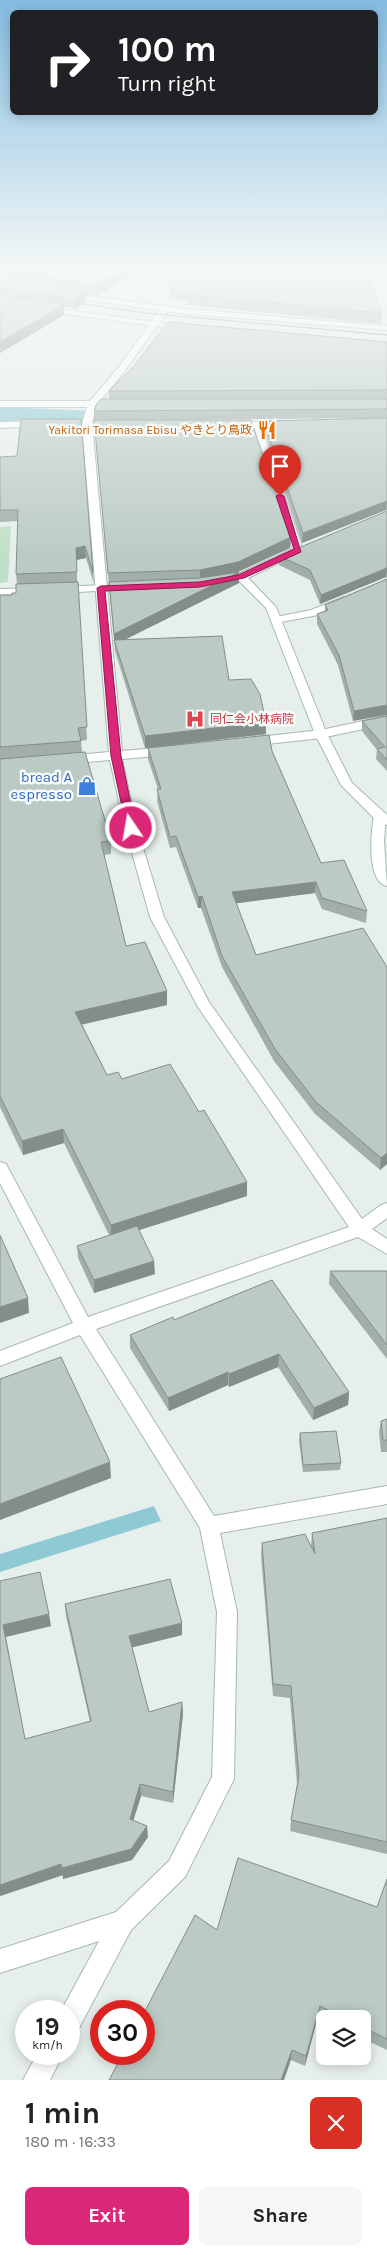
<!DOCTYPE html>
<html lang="en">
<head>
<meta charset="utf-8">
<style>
	:root { --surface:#fff; --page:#f6f6f6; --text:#222; --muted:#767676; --accent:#db2777 }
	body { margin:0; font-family:Karla,"Noto Sans JP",sans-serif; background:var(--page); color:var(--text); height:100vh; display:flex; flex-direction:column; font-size:19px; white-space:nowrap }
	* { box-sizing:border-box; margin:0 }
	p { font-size:16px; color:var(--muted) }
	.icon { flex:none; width:28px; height:28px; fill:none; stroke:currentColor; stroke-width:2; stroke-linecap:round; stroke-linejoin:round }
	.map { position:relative; height:2080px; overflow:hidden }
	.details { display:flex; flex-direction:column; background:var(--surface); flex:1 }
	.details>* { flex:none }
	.hud { position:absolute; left:10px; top:10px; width:368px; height:105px; border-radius:8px; box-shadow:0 2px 12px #0003; background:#202124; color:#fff; overflow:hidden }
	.tools { position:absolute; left:316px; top:2010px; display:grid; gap:10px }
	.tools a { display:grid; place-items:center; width:55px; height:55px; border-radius:8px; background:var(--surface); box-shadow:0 2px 12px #0003; font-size:25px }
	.speed { position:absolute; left:15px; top:2000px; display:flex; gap:10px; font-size:25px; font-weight:700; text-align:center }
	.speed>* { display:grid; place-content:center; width:65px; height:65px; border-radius:50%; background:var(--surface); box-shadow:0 2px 12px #0003; line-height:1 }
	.speed small { font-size:12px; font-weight:400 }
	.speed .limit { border:8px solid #d22; background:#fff; color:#111 }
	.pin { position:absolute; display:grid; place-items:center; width:42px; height:42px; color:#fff; margin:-51px -21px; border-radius:50% 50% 50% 0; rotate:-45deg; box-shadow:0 0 5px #0007 }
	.pin .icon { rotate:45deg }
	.me { position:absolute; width:55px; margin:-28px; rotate:348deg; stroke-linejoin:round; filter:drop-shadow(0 0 4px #0008) }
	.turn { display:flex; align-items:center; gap:18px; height:105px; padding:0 25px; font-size:22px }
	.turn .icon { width:65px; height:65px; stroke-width:2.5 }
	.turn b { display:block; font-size:35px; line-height:42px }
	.round { display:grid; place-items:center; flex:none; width:52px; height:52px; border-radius:8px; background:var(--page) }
	.summary { display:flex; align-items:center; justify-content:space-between; height:85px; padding:0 25px }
	h1 { font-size:30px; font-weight:700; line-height:38px }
	.cta { display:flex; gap:10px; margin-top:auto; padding:10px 25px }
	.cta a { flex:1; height:58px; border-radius:8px; background:var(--accent); color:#fff; font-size:20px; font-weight:700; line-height:58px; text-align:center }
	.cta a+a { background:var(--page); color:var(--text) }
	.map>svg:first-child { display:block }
</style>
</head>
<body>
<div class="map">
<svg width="387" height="2080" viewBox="0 0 387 2080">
	<rect width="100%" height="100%" fill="#e6efeb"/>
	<path fill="#bfe0c8" d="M11 526 8 582 0 583V527Z"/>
	<path fill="#8ec9d4" d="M387 406V417L0 422V407L98 411Z
		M154 1506 161 1521 0 1572V1554Z"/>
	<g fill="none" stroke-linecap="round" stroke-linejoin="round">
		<g stroke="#a8b8b2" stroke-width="2">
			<path id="minor" d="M162 307 169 309 124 372 100 401 104 402V406L96 407 92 424 122 751 168 747 174 751 168 755 122 759 137 828 164 917 209 1002 362 1219 381 1205 387 1203V1218L372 1229 387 1239V1254L358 1237 96 1329 214 1516 387 1486V1504L220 1533 237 1612 234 1779 185 1877 131 1930 78 2030 69 2033V2011H61L99 1941 0 1973V1949L116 1912 169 1861 212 1777 217 1612 200 1528 80 1335 0 1366V1351L73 1323 0 1183V1162L6 1164 88 1317 349 1227 198 1007 150 917 125 828 110 760 66 764 60 760 66 756 109 752 82 424 87 407H0V401H90L118 368Z
				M41 421 44 422V426L0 428V422Z
				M283 421 288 424 286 426 261 427 303 550 298 553 293 550 252 427 234 428 229 425 234 422Z
				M344 597 348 598V602L318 615 276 623 271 620 276 617 311 610Z
				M387 716V724L321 738 250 746 244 742 250 738 321 730Z
				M380 812 386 816 384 841 387 886C366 881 371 832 374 816Z
				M37 2054H63L50 2080H23Z"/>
		</g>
		<g stroke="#a8b8b2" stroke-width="2">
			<path id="tertiary" d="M65 293 187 309 387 326V330L187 314 68 297H65Z
				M43 307 184 326 188 328 184 330 46 311H43Z
				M297 547 302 550 301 552 248 578 276 607 327 734 352 783 387 815V825L375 819 341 785 315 734 266 608 239 581 219 584 214 581 215 579 238 574Z
				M129 584 134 587 133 589 59 593 54 590 59 587Z
				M36 588 41 591 40 593 0 595V589Z"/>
		</g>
		<use href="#minor" fill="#fff" fill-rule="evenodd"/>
		<use href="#tertiary" fill="#fff" fill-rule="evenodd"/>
		<path stroke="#5f7d75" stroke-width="1" d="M69 302 145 313 387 335"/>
	</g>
	<path fill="#a1aea9" d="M0 270H139L96 296 86 294V302L74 309 64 307V315L0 353Z
		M183 270 382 313 381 324 188 305V300L169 299V289Z
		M387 342V399H109V391Z
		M387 399V418L94 420V411Z
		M387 418V511L386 510 302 543 264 430V421Z
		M81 419 94 584 86 558 76 560 87 740 81 741 82 752 111 841V854L104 855 126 946 167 1005 82 1024 107 1075 122 1079 199 1112 247 1182V1196L139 1230 155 1274 94 1293 78 1258 77 1246 109 1235 64 1143 23 1155 0 1107V595H12L16 593 17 584 16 574 18 521 0 522V457L17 456Z
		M94 420 290 548 238 572H239V583L126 639 229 680 266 722V734L182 744 272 751 321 863 367 911 366 923 322 909 315 893 236 903 256 955 387 1164 380 1170 315 1114 274 1061 222 967 201 908H198L176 847 170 848 157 801 158 789 148 759V748H145L115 651Z
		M387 511V578L386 577 320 604 310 580 279 565V556Z
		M387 579 353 721 338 665 317 624V614L325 611V605Z
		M387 716V771L376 759 377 750 362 731V721Z
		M330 1271H387V1359L329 1284Z
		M272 1280 349 1392 348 1405 313 1420 278 1367 229 1387 228 1385 169 1411 130 1348V1335L174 1320Z
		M387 1419V1452H381L379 1432 381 1421Z
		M300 1433 341 1463 340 1470 303 1472 299 1441Z
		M387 1518V1854L290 1831 291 1820 297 1784 290 1698 273 1696 261 1556 262 1543 311 1547 312 1533Z
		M0 1581 51 1626 6 1637 25 1739 90 1722 66 1616 65 1604 182 1635 132 1647 149 1712 182 1702 183 1714 173 1803 141 1796 133 1821 148 1837 132 1860 63 1879V1875L0 1896Z
		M387 1879V2050L362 2038V2019H325V2020L318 2016 305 2066 291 2060 217 1930 377 1907Z"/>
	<path fill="#838d89" d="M122 270H139L96 296V286Z
		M86 292V302L74 309V299Z
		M64 305V315L0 353V342Z
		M387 501 386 510 302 543 303 533Z
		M291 537 290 548 237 572 200 580V570Z
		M85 546 86 558 76 560V548Z
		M387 568 386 577 320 604 321 595Z
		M239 572V583L116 644 114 640V645V634Z
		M387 705V715L353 721 354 711Z
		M266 722V734L145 748V736Z
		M316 882 315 893 232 904V892Z
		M202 896 201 908H198V897Z
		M167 991V1005L76 1026 75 1012Z
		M63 1129 64 1143 23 1155 22 1141Z
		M387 1153V1164L380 1170 381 1158Z
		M247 1182V1196L111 1239V1225Z
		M154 1261 155 1274 94 1293V1280Z
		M28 1298 29 1313 0 1323V1307Z
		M279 1354 278 1367 229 1387V1374Z
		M228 1372V1385L169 1411 168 1398Z
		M349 1392 348 1405 313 1420 314 1408Z
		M110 1462 111 1478 0 1520V1504Z
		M49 1614 51 1626 5 1637 3 1625Z
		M182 1623V1635L130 1648 129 1636Z
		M182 1702 183 1714 173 1803V1792Z
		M140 1784 141 1796 130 1831V1819Z
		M147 1826 148 1837 132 1860 63 1879 62 1868Z
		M61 1864 63 1875 0 1896V1885Z
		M320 2006 318 2016 305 2066 306 2056Z
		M292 2050 291 2060 284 2080H281Z"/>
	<path fill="#bbcac4" stroke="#838d89" d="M13 270H122L96 286Z
		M183 270H367L382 313 188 295 191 291 169 289Z
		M0 275 86 292 74 299 0 288Z
		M0 295 64 305 0 342Z
		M168 322 387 342V390L109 391 135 365Z
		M101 399H387V409L94 411 96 405Z
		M387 418V501L303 533 264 421Z
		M21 419H81L93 572 85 546 76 548 77 572 16 574 18 510H0V457L17 456Z
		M94 420H251L291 537 238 562 200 570 108 573Z
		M387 511V568L321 595 310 570 279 556Z
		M239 572 114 634 109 582 200 578Z
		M387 579V705L354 711 339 655 317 614 328 610 325 605Z
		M78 582 87 727 78 728 81 741 0 747V595H12V593H16V584Z
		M222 636 229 680 251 679 260 694 266 722 145 736 114 640Z
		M387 716V760L377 749 385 747 362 721Z
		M269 735 272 751 321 863 344 860 367 911 322 898 316 882 232 892 256 955 363 928 387 967V1153L381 1158 316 1102 275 1049 222 956 202 896 198 897 176 836 170 837 157 789H161L148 748Z
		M85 752 111 841 101 842 126 946 145 942 167 991 75 1012 107 1075 118 1072 122 1079 170 1064 199 1112 204 1110 247 1182 111 1225 63 1129 22 1141 0 1096V759Z
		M137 1226 154 1261 94 1280 77 1246Z
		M0 1235 28 1298 0 1307Z
		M330 1271H387V1345Z
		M272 1280 349 1392 314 1408 279 1354 229 1374 228 1372 168 1398 130 1335 173 1317 174 1320Z
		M61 1357 110 1462 0 1504V1379Z
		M387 1419V1440H383L381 1421Z
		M336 1431 341 1463 303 1465 300 1433Z
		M387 1518V1842L291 1820 299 1776 291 1686 273 1684 262 1543 305 1534 315 1554 312 1533Z
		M40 1572 49 1614 3 1625 25 1739 91 1721 65 1604 170 1579 182 1623 129 1636 149 1712 182 1702 173 1792 140 1784 130 1819 147 1826 131 1849 62 1868 61 1864 0 1885V1581Z
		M238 1858 377 1907 387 1879V2039L362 2027V2019H345L320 2006 306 2056 292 2050 281 2080H109L123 2054H144V2013L195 1915 217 1930Z"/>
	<linearGradient id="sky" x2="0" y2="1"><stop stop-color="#84bce0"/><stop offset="0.48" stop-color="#f4f8f6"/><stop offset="1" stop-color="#f4f8f6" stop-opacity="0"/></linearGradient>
	<rect width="387" height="562" fill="url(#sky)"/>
	<path fill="#db2777" stroke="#8e194d" d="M280 494 284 496 301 552 244 578 200 587 105 591 121 756 136 828 131 831 127 830 111 756 97 588 101 586 200 582 238 575 294 549 276 496Z"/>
	<defs>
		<g id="restaurant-bare" transform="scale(1.5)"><path d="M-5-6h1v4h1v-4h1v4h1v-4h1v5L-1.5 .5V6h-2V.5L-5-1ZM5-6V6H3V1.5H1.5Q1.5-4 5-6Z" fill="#e8710a" stroke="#f7fbf9" stroke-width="2.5" paint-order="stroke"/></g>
		<g id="hospital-bare" transform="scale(1.5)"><path d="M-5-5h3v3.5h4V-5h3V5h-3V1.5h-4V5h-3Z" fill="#e0444e" stroke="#f7fbf9" stroke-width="2.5" paint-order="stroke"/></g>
		<g id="shop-bare" transform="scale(1.5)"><path d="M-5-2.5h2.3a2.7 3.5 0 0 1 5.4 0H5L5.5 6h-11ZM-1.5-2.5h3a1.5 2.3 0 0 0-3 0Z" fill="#3f7fe0" stroke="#f7fbf9" stroke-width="2.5" paint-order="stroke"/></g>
	</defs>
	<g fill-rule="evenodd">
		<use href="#restaurant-bare" x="267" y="430"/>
		<use href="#hospital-bare" x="195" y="719"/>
		<use href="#shop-bare" x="87" y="786"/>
	</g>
	<g text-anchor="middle" stroke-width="5" stroke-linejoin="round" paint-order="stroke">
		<g font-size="12" fill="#c56008" stroke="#f7fbf9" text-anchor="end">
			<text x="252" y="434">Yakitori Torimasa Ebisu やきとり鳥政</text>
		</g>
		<g font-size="12" fill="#be3a42" stroke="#f7fbf9" text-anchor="start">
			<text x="210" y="723">同仁会小林病院</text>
		</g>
		<g font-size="15" fill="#366cbe" stroke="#f7fbf9" text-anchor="end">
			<text x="72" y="782">bread A<tspan x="72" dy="17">espresso</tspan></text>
		</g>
	</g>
</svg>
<div class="tools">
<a><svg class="icon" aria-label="layers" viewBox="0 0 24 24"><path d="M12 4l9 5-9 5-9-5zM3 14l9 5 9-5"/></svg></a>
</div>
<div class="speed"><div>19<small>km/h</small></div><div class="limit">30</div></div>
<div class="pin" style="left:280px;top:496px;background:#d93025"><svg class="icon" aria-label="arrive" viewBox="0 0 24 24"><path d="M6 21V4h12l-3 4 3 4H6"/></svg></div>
<svg class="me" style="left:131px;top:828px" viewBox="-20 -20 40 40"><circle r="17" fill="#db2777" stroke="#fff" stroke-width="3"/><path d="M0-11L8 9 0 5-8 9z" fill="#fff"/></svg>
<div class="hud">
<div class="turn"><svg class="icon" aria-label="right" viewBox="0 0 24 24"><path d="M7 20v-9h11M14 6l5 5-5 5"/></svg><div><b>100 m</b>Turn right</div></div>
</div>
</div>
<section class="details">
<div class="summary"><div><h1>1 min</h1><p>180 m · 16:33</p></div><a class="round" style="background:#d93025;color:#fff"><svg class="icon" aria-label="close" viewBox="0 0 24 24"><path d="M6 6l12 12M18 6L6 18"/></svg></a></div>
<div class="cta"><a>Exit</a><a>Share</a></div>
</section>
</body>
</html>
